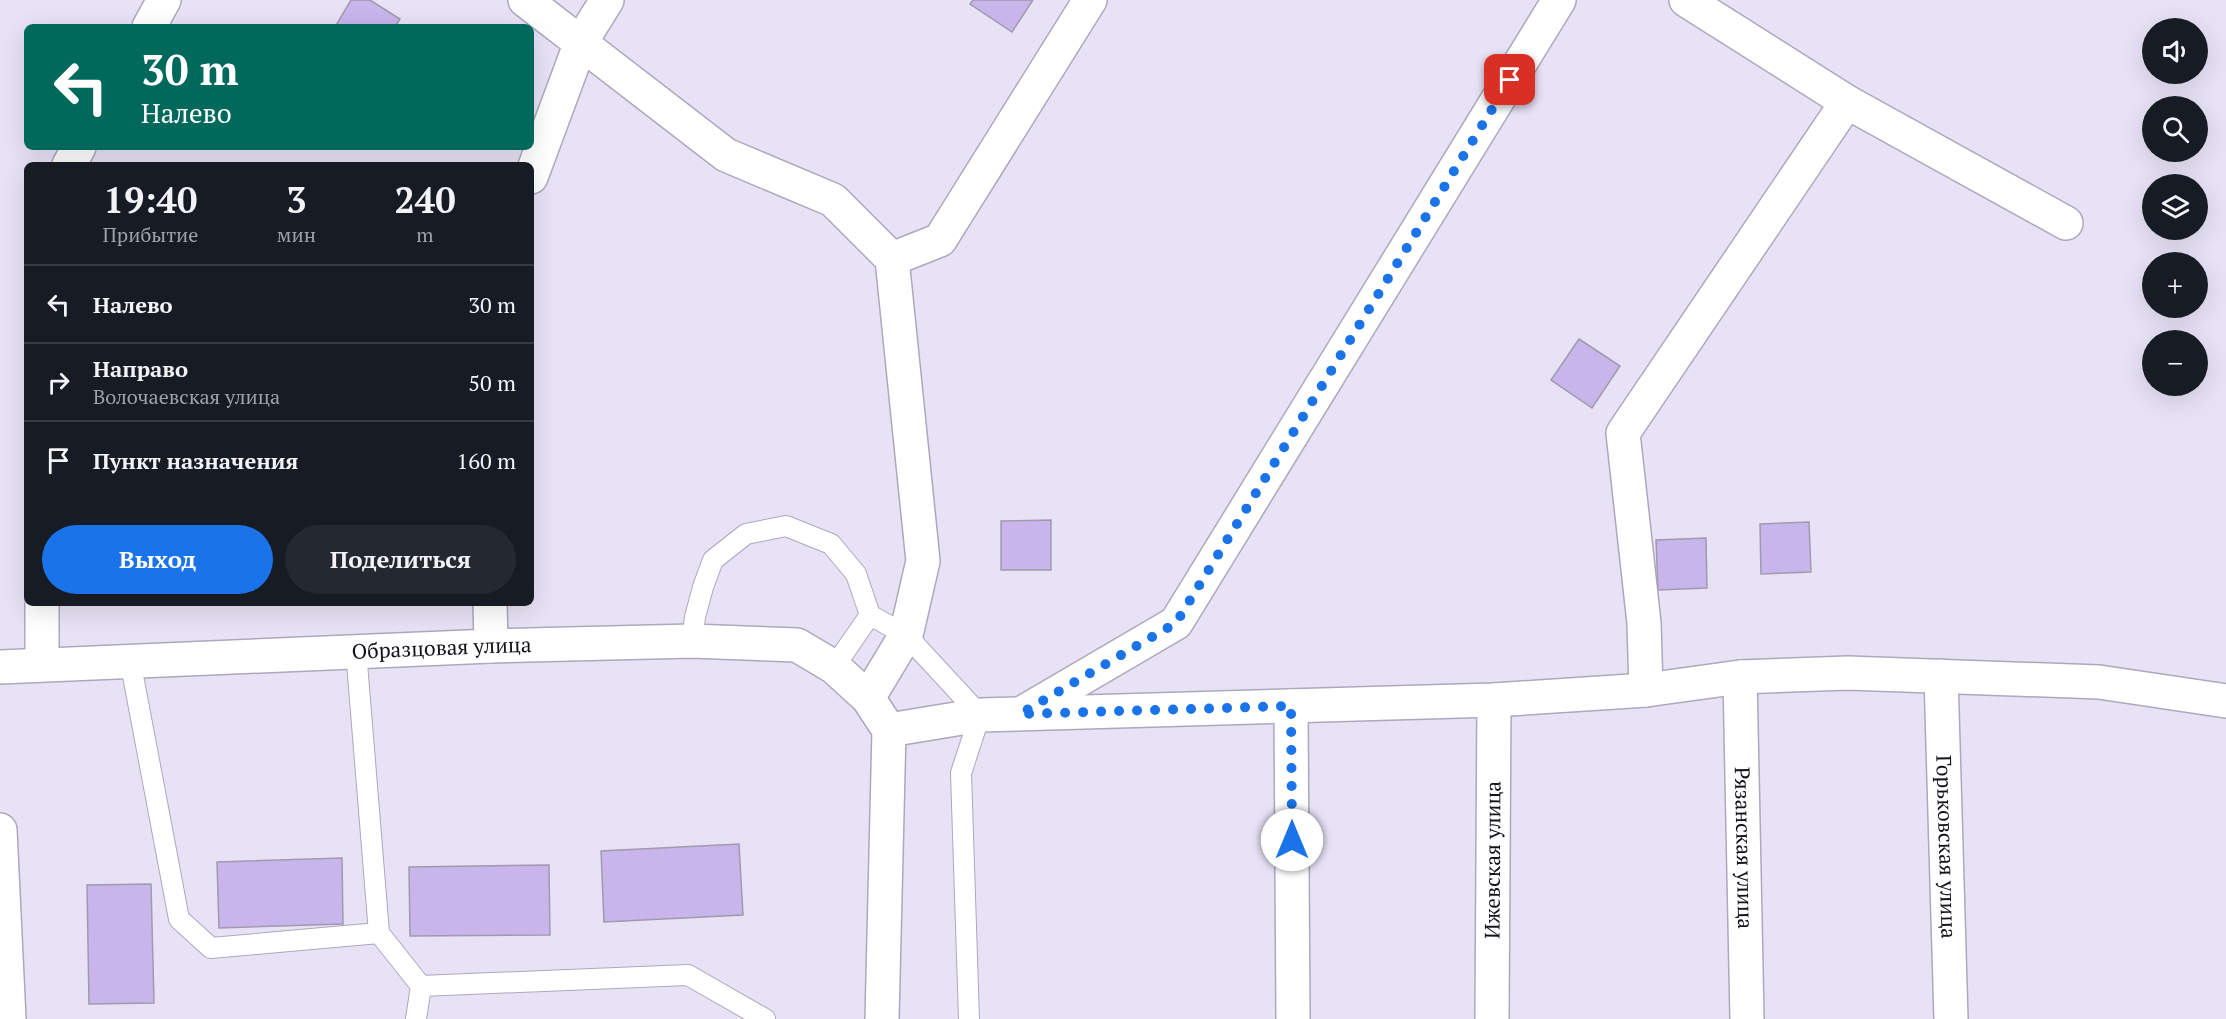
<!DOCTYPE html>
<html lang="ru">
<head>
<meta charset="utf-8">
<style>
	:root { --surface:#171b24; --page:#242831; --text:#f1f3f6; --muted:#9ea1a6; --line:#363941; --accent:#1a73e8 }
	body { margin:0; font-family:"PT Serif",serif; background:var(--page); color:var(--text); height:100vh; display:flex; flex-direction:column; font-size:22px; white-space:nowrap }
	* { box-sizing:border-box; margin:0 }
	p { font-size:20px; color:var(--muted) }
	.icon { flex:none; width:33px; height:33px; fill:none; stroke:currentColor; stroke-width:2; stroke-linecap:round; stroke-linejoin:round }
	.map { position:relative; flex:1; overflow:hidden }
	.sheet { position:absolute; left:24px; top:162px; width:510px; height:444px; display:flex; flex-direction:column; background:var(--surface); border-radius:9px; box-shadow:0 6px 24px #0002 }
	.sheet>* { flex:none }
	.guide { position:absolute; left:24px; top:24px; width:510px; height:126px; border-radius:9px; box-shadow:0 6px 24px #0002; background:#00695c; color:#fff; overflow:hidden }
	.buttons { position:absolute; left:2142px; top:18px; display:grid; gap:12px }
	.buttons a { display:grid; place-items:center; width:66px; height:66px; border-radius:50%; background:var(--surface); box-shadow:0 6px 24px #0002; font-size:30px }
	.pin { position:absolute; display:grid; place-items:center; width:51px; height:51px; color:#fff; margin:-26px; border-radius:12px; box-shadow:0 3px 9px #0006 }
	.me { position:absolute; width:66px; margin:-33px; rotate:0deg; stroke-linejoin:round; filter:drop-shadow(0 0 4px #0008) }
	.turn { display:flex; align-items:center; gap:21px; height:126px; padding:0 18px; font-size:27px }
	.turn .icon { width:78px; height:78px; stroke-width:2.5 }
	.turn b { display:block; font-size:42px; line-height:51px }
	.eta { display:flex; justify-content:space-evenly; align-items:center; height:102px; text-align:center }
	.eta b { font-size:36px; font-weight:700; line-height:42px }
	.primary-button { display:flex; gap:12px; margin-top:auto; padding:12px 18px }
	.primary-button a { flex:1; height:69px; border-radius:36px; background:var(--accent); color:#fff; font-size:24px; font-weight:700; line-height:69px; text-align:center }
	.primary-button a+a { background:var(--page); color:var(--text) }
	ul { padding:0; list-style:none }
	li { display:flex; align-items:center; gap:18px; height:78px; padding:0 18px; border-top:2px solid var(--line) }
	li div { flex:1 }
	li b { display:block; font-size:22px }
	li em { font-style:normal }
	.map>svg:first-child { display:block }
</style>
</head>
<body>
<div class="map">
<svg width="2226" height="1019" viewBox="0 0 2226 1019">
	<rect width="100%" height="100%" fill="#e8e2f6"/>
	<path fill="#c7b5ec" stroke="#9f9aac" stroke-width="1.5" d="M351 0H370L400 19 395 27H335Z
		M973 0H1033L1012 32 970 4Z
		M1579 339 1620 366 1592 408 1551 380Z
		M1051 520V570H1001V521Z
		M1809 522 1811 572 1761 574 1760 524Z
		M1706 538 1707 588 1658 590 1656 540Z
		M739 844 743 915 604 922 601 851Z
		M342 858 343 924 219 928 217 862Z
		M549 865 550 935 410 936 409 867Z
		M151 884 154 1003 89 1004 87 885Z"/>
	<g fill="none" stroke-linecap="round" stroke-linejoin="round">
		<g stroke="#ada8bb" stroke-width="22">
			<path id="service" d="M870 615 906 635 980 715 961 773 969 1019
				M692 641 695 617 703 587 713 560 746 534 786 526 831 544 856 574 870 615 834 667
				M356 651 379 933
				M130 660 179 919 211 948 379 933 421 986 688 975 765 1019
				M416 1019 421 986"/>
		</g>
		<g stroke="#ada8bb" stroke-width="36">
			<g id="minor">
				<path d="M525 0 726 155 833 200 892 259 923 561 906 635 868 698"/>
				<path d="M1686 0 1847 102 2066 223"/>
				<path d="M149 27 164 0"/>
				<path d="M69 165 79 147"/>
				<path d="M531 177 581 42 607 0"/>
				<path d="M892 259 940 240 1090 0"/>
				<path d="M490 603 491 646"/>
				<path d="M42 664V603"/>
				<path id="s1" d="M1941 676 1951 1019"/>
				<path id="s2" d="M1740 677 1747 1019"/>
				<path d="M1646 690 1644 623 1623 433 1847 102"/>
				<path d="M1291 706 1293 1019"/>
				<path d="M1024 712 1176 623 1559 0"/>
				<path d="M889 730 980 715 1494 700 1646 690 1740 677 1848 673 2099 682 2226 701"/>
				<path d="M0 830 9 1019"/>
				<path id="s3" d="M1492 1019 1494 700"/>
			</g>
		</g>
		<g stroke="#ada8bb" stroke-width="36">
			<g id="secondary">
				<path id="s4" d="M0 667 491 646 692 641 797 645 834 667 868 698 889 730 882 1019"/>
			</g>
		</g>
		<use href="#service" stroke="#fff" stroke-width="20"/>
		<use href="#minor" stroke="#fff" stroke-width="33"/>
		<use href="#secondary" stroke="#fff" stroke-width="33"/>
	</g>
	<g fill="none" stroke-linecap="round" stroke-linejoin="round">
		<path stroke="#1a73e8" stroke-width="10" stroke-dasharray="0 18" d="M1292 840 1291 706 1020 714 1176 623 1510 80"/>
	</g>
	<g text-anchor="middle" stroke-width="4.5" stroke-linejoin="round" paint-order="stroke">
		<g font-size="21" fill="#141219" stroke="#fff">
			<text dy="7" stroke="none"><textPath href="#s4" startOffset="442">Образцовая улица</textPath></text>
			<text dy="7" stroke="none"><textPath href="#s1" startOffset="171">Горьковская улица</textPath></text>
			<text dy="7" stroke="none"><textPath href="#s2" startOffset="171">Рязанская улица</textPath></text>
			<text dy="7" stroke="none"><textPath href="#s3" startOffset="159">Ижевская улица</textPath></text>
		</g>
	</g>
</svg>
<div class="buttons">
<a><svg class="icon" aria-label="sound" viewBox="0 0 24 24"><path d="M4 9h4l5-4v14l-5-4H4zM17 9q2 3 0 6"/></svg></a>
<a><svg class="icon" aria-label="search" viewBox="0 0 24 24"><circle cx="10" cy="10" r="6"/><path d="M15 15l6 6"/></svg></a>
<a><svg class="icon" aria-label="layers" viewBox="0 0 24 24"><path d="M12 4l9 5-9 5-9-5zM3 14l9 5 9-5"/></svg></a>
<a>+</a>
<a>−</a>
</div>
<div class="pin" style="left:1510px;top:80px;background:#d93025"><svg class="icon" aria-label="arrive" viewBox="0 0 24 24"><path d="M6 21V4h12l-3 4 3 4H6"/></svg></div>
<svg class="me" style="left:1292px;top:840px" viewBox="-20 -20 40 40"><circle r="19" fill="#fff"/><path d="M0-13L10 11 0 6-10 11z" fill="#1a73e8"/></svg>
<div class="guide">
<div class="turn"><svg class="icon" aria-label="left" viewBox="0 0 24 24"><path d="M17 20v-9H6M10 6l-5 5 5 5"/></svg><div><b>30 m</b>Налево</div></div>
</div>
<section class="sheet">
<div class="eta">
<div><b>19:40</b><p>Прибытие</p></div>
<div><b>3</b><p>мин</p></div>
<div><b>240</b><p>m</p></div>
</div>
<ul>
<li><svg class="icon" aria-label="left" viewBox="0 0 24 24"><path d="M17 20v-9H6M10 6l-5 5 5 5"/></svg><div><b>Налево</b></div><em>30 m</em></li>
<li><svg class="icon" aria-label="right" viewBox="0 0 24 24"><path d="M7 20v-9h11M14 6l5 5-5 5"/></svg><div><b>Направо</b><p>Волочаевская улица</p></div><em>50 m</em></li>
<li><svg class="icon" aria-label="arrive" viewBox="0 0 24 24"><path d="M6 21V4h12l-3 4 3 4H6"/></svg><div><b>Пункт назначения</b></div><em>160 m</em></li>
</ul>
<div class="primary-button"><a>Выход</a><a>Поделиться</a></div>
</section>
</div>
</body>
</html>
